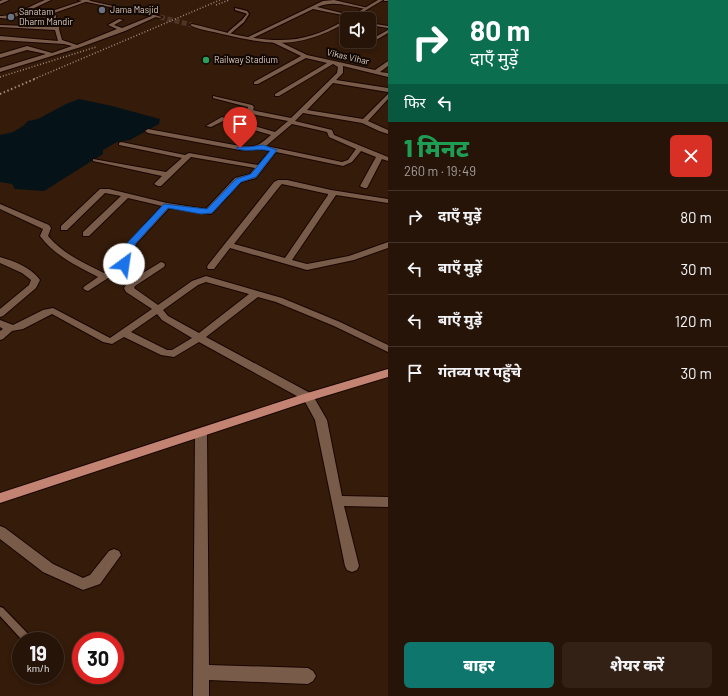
<!DOCTYPE html>
<html lang="hi">
<head>
<meta charset="utf-8">
<style>
	:root { --surface:#271408; --page:#332116; --text:#f1f3f6; --muted:#a49e9c; --line:#433329; --accent:#0f766e }
	body { margin:0; font-family:Barlow,"Noto Sans Devanagari",sans-serif; background:var(--page); color:var(--text); height:100vh; display:flex; flex-direction:column; font-size:15px; white-space:nowrap }
	* { box-sizing:border-box; margin:0 }
	p { font-size:13px; color:var(--muted) }
	.icon { flex:none; width:22px; height:22px; fill:none; stroke:currentColor; stroke-width:2; stroke-linecap:round; stroke-linejoin:round }
	.map { position:relative; flex:1; overflow:hidden }
	.side { display:flex; flex-direction:column; background:var(--surface); width:340px }
	.side>* { flex:none }
	.guide { background:#0b6e4f; color:#fff; overflow:hidden }
	.fabs { position:absolute; left:340px; top:12px; display:grid; gap:8px }
	.fabs a { display:grid; place-items:center; width:36px; height:36px; border-radius:6px; background:var(--surface); box-shadow:0 2px 6px #0003,0 0 0 1px var(--line); font-size:20px }
	.speed { position:absolute; left:12px; top:632px; display:flex; gap:8px; font-size:20px; font-weight:700; text-align:center }
	.speed>* { display:grid; place-content:center; width:52px; height:52px; border-radius:50%; background:var(--surface); box-shadow:0 2px 6px #0003,0 0 0 1px var(--line); line-height:1 }
	.speed small { font-size:10px; font-weight:400 }
	.speed .limit { border:6px solid #d22; background:#fff; color:#111 }
	.pin { position:absolute; display:grid; place-items:center; width:34px; height:34px; color:#fff; margin:-41px -17px; border-radius:50% 50% 50% 0; rotate:-45deg; box-shadow:0 0 4px #0007 }
	.pin .icon { rotate:45deg }
	.me { position:absolute; width:44px; margin:-22px; rotate:31deg; stroke-linejoin:round; filter:drop-shadow(0 0 3px #0008) }
	.turn { display:flex; align-items:center; gap:14px; height:84px; padding:0 16px; font-size:18px }
	.turn .icon { width:52px; height:52px; stroke-width:2.5 }
	.turn b { display:block; font-size:28px; line-height:34px }
	.then { display:flex; align-items:center; height:38px; padding:0 16px; background:#0003; gap:8px; font-size:15px }
	.round { display:grid; place-items:center; flex:none; width:42px; height:42px; border-radius:6px; background:var(--page) }
	.summary { display:flex; align-items:center; justify-content:space-between; height:68px; padding:0 16px }
	h1 { font-size:24px; font-weight:800; line-height:30px; color:#1e9e55 }
	.action { display:flex; gap:8px; margin-top:auto; padding:8px 16px }
	.action a { flex:1; height:46px; border-radius:6px; background:var(--accent); color:#fff; font-size:16px; font-weight:800; line-height:46px; text-align:center }
	.action a+a { background:var(--page); color:var(--text) }
	ul { padding:0; list-style:none }
	li { display:flex; align-items:center; gap:12px; height:52px; padding:0 16px; border-top:1px solid var(--line) }
	li div { flex:1 }
	li b { display:block; font-size:15px }
	li em { font-style:normal }
	main { display:flex; flex:1; min-height:0 }
	.map>svg:first-child { display:block }
</style>
</head>
<body>
<main>
<div class="map">
<svg width="388" height="696" viewBox="0 0 388 696">
	<rect width="100%" height="100%" fill="#341b0a"/>
	<path fill="#051318" d="M79 99 112 106 160 119 159 124 130 140 117 142 103 150V154L44 191 15 189 12 184 0 182V135L13 132 23 126 28 121 38 119 66 104Z"/>
	<g fill="none" stroke-linecap="round" stroke-linejoin="round">
		<path stroke="#4e3626" stroke-width="5" stroke-dasharray="5 2.5" stroke-linecap="butt" d="M160 17 192 25"/>
		<g stroke="#1a0500" stroke-width="2.5">
			<path id="service" d="M235 8 247 11 249 14 244 22 230 34H228V32L242 20 247 14 245 13 235 10Z
				M0 607 3 608 32 638 33 641H23L0 616Z"/>
		</g>
		<g stroke="#1a0500" stroke-width="2">
			<path id="minor" d="M3 0H9L0 4V1Z
				M45 0H51L11 19 0 18V16C13 17 32 5 45 0Z
				M85 0H91L54 13 56 16V21L60 24 59 29 62 40 77 45 117 29 108 25 119 19 123 20 114 25 122 28 154 15 158 16 125 31 81 47 0 72V68L46 54 27 50 0 58V54L27 46 52 53 72 46 64 44 0 40V36L58 41 55 30 0 27V25L55 27 56 24 52 21 49 12Z
				M334 0 368 8 366 9C348 6 334 0 317 7L354 16 352 17 313 9 251 39 246 38 323 1Z
				M384 0H388V1H384Z
				M369 23 388 26V28L369 25Z
				M388 30V33L366 46 361 45Z
				M272 40H276L307 55 375 70 388 61V66L380 72 388 73V77L343 66V73L336 80 388 88V92L333 83 307 110 363 119 388 94V99L368 121 388 130V134L379 131 362 123 303 113 295 121 332 130 334 135 388 157V161L382 159 367 188H364L360 186 376 157 361 151 352 162 343 166 276 152 256 178 241 182 211 214 169 208 136 244 134 248 139 255 136 260 88 291 85 290 83 288 85 286 98 277C77 266 55 256 40 236L43 229 0 209V204L49 225 51 228 48 236C63 254 84 263 104 273L130 256 131 255 126 248 128 243 162 206 128 198 89 236H83V232L121 196 105 193 67 230H61V226L100 189H109L167 203 206 209 235 178 250 174 255 168 191 157 161 186H158L154 184 162 176 93 161V159L166 172 182 158 119 145V143L121 142 185 155 189 153 258 165 270 151C260 148 250 151 240 150L148 133 145 131 148 129 240 146C257 148 259 145 271 135L223 121 211 127 206 126 222 117 275 132 288 121 252 114 247 111 248 107 213 98V96L252 105 254 107 253 110 256 111 291 118 337 73 338 67 333 64 279 96H275V94L327 63 306 58 258 84H254V82L301 56 272 42ZM292 124 327 132 329 137 356 149 348 160 342 162 266 146Z
				M278 180H287L331 190 388 199V203L336 195 292 260 307 264 349 256 388 242V248L354 260 307 270 230 248 214 269H208L207 267 208 265 274 182ZM282 184 328 194V195L285 258 234 244 280 186Z
				M0 257C14 261 32 268 40 280L36 288 3 316 0 317V309L29 285 31 280 22 273 0 263Z
				M161 262 164 263 165 265 164 267 135 286 134 288 158 305 192 281 206 276 282 298 340 322 388 345V352L334 326 276 302 258 297 206 337 312 394 327 420 342 496 388 497V507L344 506 359 566 357 570 352 572 347 570 345 566 315 420 304 400 199 342 174 357 161 355 124 337 112 344 103 342 52 314 23 329 12 331 3 339 0 340V331L3 329 0 327V320L13 325 43 310 53 308 110 338 152 309 126 292 124 288 128 282ZM206 282 249 294 199 333 168 316 163 310 198 285ZM157 314 162 320 192 338 172 350H167L131 332Z
				M201 429 205 430 207 433 209 665 308 668 313 671 316 676 313 681 308 684 209 680V696H193L195 433 197 430Z
				M0 526 5 528 53 564 83 578 90 575 109 551 114 549 119 551 121 555 100 584 83 590 43 572 0 539Z"/>
		</g>
		<g stroke="#1a0500" stroke-width="2">
			<path id="tertiary" d="M78 0H86L162 17 160 18Z
				M378 0H383L351 19H347V22C299 49 274 46 222 34 212 31 198 30 190 25L192 24C230 33 274 48 313 35 336 28 357 12 378 0Z"/>
		</g>
		<g stroke="#1a0500" stroke-width="2">
			<path id="primary" d="M388 369V377L312 400 0 503V493L304 394Z"/>
		</g>
		<use href="#service" fill="#785b49" fill-rule="evenodd"/>
		<use href="#minor" fill="#785b49" fill-rule="evenodd"/>
		<use href="#tertiary" fill="#785b49" fill-rule="evenodd"/>
		<use href="#primary" fill="#c28372" fill-rule="evenodd"/>
		<path stroke="#a18c80" stroke-width="1.5" stroke-dasharray="1 2" stroke-linecap="butt" d="M216 5 229 0
			M0 77 96 47
			M34 79 220 0"/>
		<path stroke="#a18c80" stroke-width="2" stroke-dasharray="1.5 2.5" stroke-linecap="butt" d="M0 94 37 78"/>
	</g>
	<path fill="#1a73e8" stroke="#114b97" d="M263 145 277 150 256 177 241 182 212 213 201 214 168 208 136 243 134 248 139 256 138 258 127 266H121V263L131 256 126 248 128 242 164 204 207 209 236 179 251 174 270 151C259 148 249 152 237 149V147H249Z"/>
	<g fill="#6b7280" stroke="#130904" stroke-width="1.5">
		<circle cx="102" cy="10" r="4"/>
		<circle cx="11" cy="17" r="4"/>
	</g>
	<circle fill="#2e9e5b" stroke="#130904" stroke-width="1.5" cx="206" cy="60" r="4"/>
	<g text-anchor="middle" stroke-width="4" stroke-linejoin="round" paint-order="stroke">
		<g font-size="9" fill="#dfcdc3" stroke="#130904" text-anchor="start">
			<text x="110" y="13">Jama Masjid</text>
			<text x="19" y="15">Sanatam<tspan x="19" dy="10">Dharm Mandir</tspan></text>
			<text x="214" y="63">Railway Stadium</text>
		</g>
		<g font-size="9" fill="#dfcdc3" stroke="#130904">
			<text transform="translate(348 57) rotate(13)" y="3">Vikas Vihar</text>
		</g>
	</g>
</svg>
<div class="fabs">
<a><svg class="icon" aria-label="sound" viewBox="0 0 24 24"><path d="M4 9h4l5-4v14l-5-4H4zM17 9q2 3 0 6"/></svg></a>
</div>
<div class="speed"><div>19<small>km/h</small></div><div class="limit">30</div></div>
<div class="pin" style="left:240px;top:148px;background:#d93025"><svg class="icon" aria-label="arrive" viewBox="0 0 24 24"><path d="M6 21V4h12l-3 4 3 4H6"/></svg></div>
<svg class="me" style="left:124px;top:264px" viewBox="-20 -20 40 40"><circle r="19" fill="#fff"/><path d="M0-13L10 11 0 6-10 11z" fill="#1a73e8"/></svg>
</div>
<section class="side">
<div class="guide">
<div class="turn"><svg class="icon" aria-label="right" viewBox="0 0 24 24"><path d="M7 20v-9h11M14 6l5 5-5 5"/></svg><div><b>80 m</b>दाएँ मुड़ें</div></div>
<div class="then">फिर<svg class="icon" aria-label="left" viewBox="0 0 24 24"><path d="M17 20v-9H6M10 6l-5 5 5 5"/></svg></div>
</div>
<div class="summary"><div><h1>1 मिनट</h1><p>260 m · 19:49</p></div><a class="round" style="background:#d93025;color:#fff"><svg class="icon" aria-label="close" viewBox="0 0 24 24"><path d="M6 6l12 12M18 6L6 18"/></svg></a></div>
<ul>
<li><svg class="icon" aria-label="right" viewBox="0 0 24 24"><path d="M7 20v-9h11M14 6l5 5-5 5"/></svg><div><b>दाएँ मुड़ें</b></div><em>80 m</em></li>
<li><svg class="icon" aria-label="left" viewBox="0 0 24 24"><path d="M17 20v-9H6M10 6l-5 5 5 5"/></svg><div><b>बाएँ मुड़ें</b></div><em>30 m</em></li>
<li><svg class="icon" aria-label="left" viewBox="0 0 24 24"><path d="M17 20v-9H6M10 6l-5 5 5 5"/></svg><div><b>बाएँ मुड़ें</b></div><em>120 m</em></li>
<li><svg class="icon" aria-label="arrive" viewBox="0 0 24 24"><path d="M6 21V4h12l-3 4 3 4H6"/></svg><div><b>गंतव्य पर पहुँचे</b></div><em>30 m</em></li>
</ul>
<div class="action"><a>बाहर</a><a>शेयर करें</a></div>
</section>
</main>
</body>
</html>
